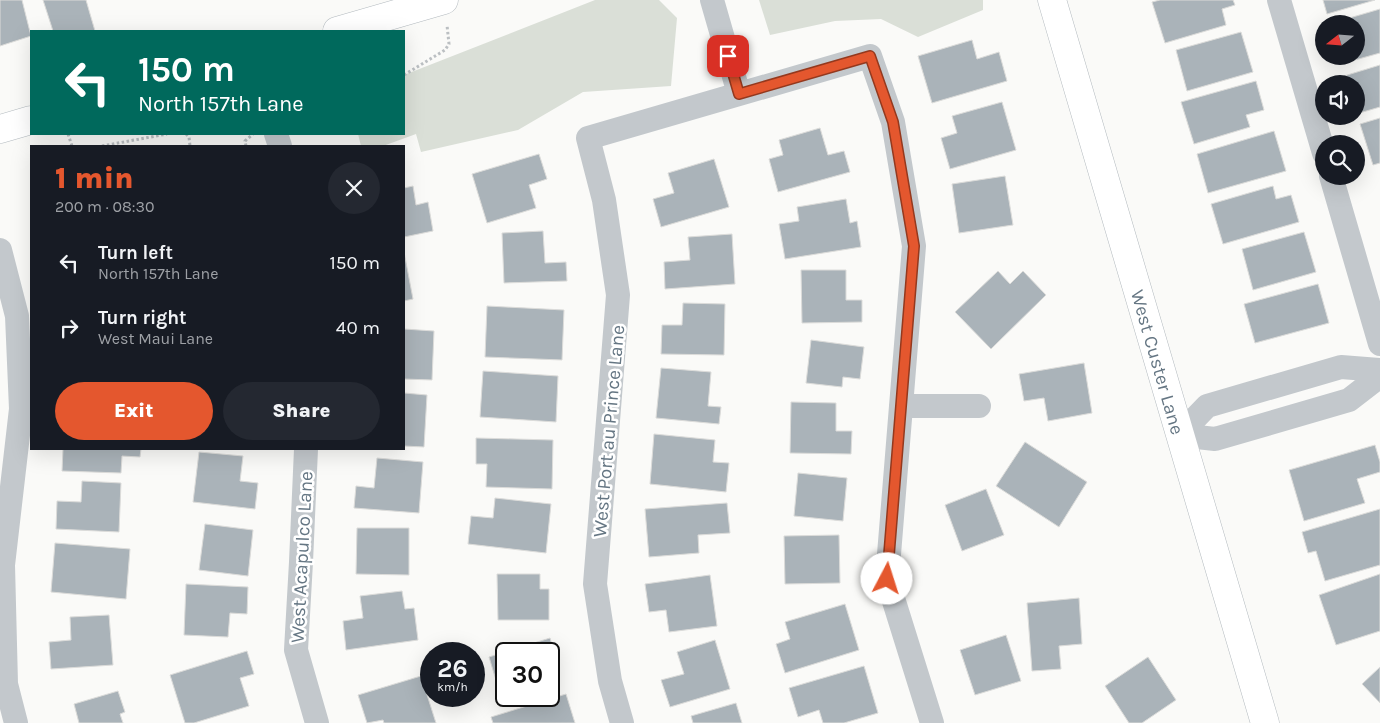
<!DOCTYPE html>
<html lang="en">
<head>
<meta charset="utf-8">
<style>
	:root { --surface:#171b24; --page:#242831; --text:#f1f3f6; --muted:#9ea1a6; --accent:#e4572e }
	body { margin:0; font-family:Karla,sans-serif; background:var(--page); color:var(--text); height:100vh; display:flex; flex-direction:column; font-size:19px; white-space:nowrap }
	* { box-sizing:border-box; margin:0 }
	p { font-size:16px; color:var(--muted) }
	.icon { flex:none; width:28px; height:28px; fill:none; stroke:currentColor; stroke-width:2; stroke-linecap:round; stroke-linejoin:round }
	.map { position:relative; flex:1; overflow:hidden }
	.side { position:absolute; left:30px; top:145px; width:375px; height:305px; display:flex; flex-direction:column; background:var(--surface); border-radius:0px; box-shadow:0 5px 20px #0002 }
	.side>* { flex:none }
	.hud { position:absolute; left:30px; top:30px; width:375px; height:105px; border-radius:0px; box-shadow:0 5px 20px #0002; background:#00695c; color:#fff; overflow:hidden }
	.needle { width:32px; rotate:253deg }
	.tools { position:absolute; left:1315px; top:15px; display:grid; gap:10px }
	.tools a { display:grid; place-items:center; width:50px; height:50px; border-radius:50%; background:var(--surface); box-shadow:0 5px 20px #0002; font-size:25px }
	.speed { position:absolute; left:420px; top:642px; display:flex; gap:10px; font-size:25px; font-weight:700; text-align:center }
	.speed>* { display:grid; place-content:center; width:65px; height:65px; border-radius:50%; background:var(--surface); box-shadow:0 5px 20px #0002; line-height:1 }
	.speed small { font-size:12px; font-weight:400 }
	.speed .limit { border:2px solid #111; border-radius:8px; background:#fff; color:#111 }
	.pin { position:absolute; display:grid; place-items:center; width:42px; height:42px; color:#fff; margin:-21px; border-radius:10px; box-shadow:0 2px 8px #0006 }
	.me { position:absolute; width:55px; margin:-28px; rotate:5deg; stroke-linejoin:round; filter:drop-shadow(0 0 4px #0008) }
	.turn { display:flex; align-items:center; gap:18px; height:105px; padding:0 25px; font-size:22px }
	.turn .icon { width:65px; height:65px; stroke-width:2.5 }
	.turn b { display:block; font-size:35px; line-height:42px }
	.round { display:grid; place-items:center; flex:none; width:52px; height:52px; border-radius:26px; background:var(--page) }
	.headline { display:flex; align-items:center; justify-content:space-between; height:85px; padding:0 25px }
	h1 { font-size:30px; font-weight:800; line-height:38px; color:var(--accent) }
	.primary-button { display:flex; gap:10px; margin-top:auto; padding:10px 25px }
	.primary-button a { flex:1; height:58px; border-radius:30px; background:var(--accent); color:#fff; font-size:20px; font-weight:800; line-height:58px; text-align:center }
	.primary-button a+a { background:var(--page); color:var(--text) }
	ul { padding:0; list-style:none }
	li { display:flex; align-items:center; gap:15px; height:65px; padding:0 25px }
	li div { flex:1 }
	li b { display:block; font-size:19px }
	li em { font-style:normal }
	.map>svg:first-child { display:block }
</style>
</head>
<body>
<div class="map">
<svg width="1380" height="723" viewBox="0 0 1380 723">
	<rect width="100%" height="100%" fill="#fafaf8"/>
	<path fill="#dadfd7" d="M595 0H659L677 18 671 86 583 92 518 130 421 152 416 134 383 146H361L358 134H404V75Z
		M759 0H983V10L918 37 881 19 835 21 770 35Z"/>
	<path fill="#aab3b9" stroke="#dcdcda" d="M0 0H22L31 36 0 46Z
		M43 0H86L95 31H53Z
		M1160 0H1233L1235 5 1222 9 1226 25 1165 43 1152 2Z
		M1323 0H1375L1327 14Z
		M1380 9V53L1344 63 1342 56H1356V24H1329Z
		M1241 32 1253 72 1187 91 1176 50Z
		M972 40 977 59 999 52 1007 81 932 103 918 56Z
		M1380 65V107L1356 114V84H1346L1344 76Z
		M1256 81 1264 110 1246 115 1250 127 1194 144 1181 102Z
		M1002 102 1016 150 950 169 941 138 957 133 952 116Z
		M1380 118V163L1373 165 1360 124Z
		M820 128 828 155 844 151 850 172 778 192 769 159 783 155 779 140Z
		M1274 131 1286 171 1208 193 1197 154Z
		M539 154 547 179 529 185 536 208 487 223 472 174Z
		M714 159 729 207 661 227 653 199 674 193 668 173Z
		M1005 176 1013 225 959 233 952 184Z
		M413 186 416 205 428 202 433 231 404 237V188Z
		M1273 186 1276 199 1291 195 1299 222 1223 244 1211 204Z
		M846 199 850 223 857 221 861 247 785 259 779 224 799 221 797 207Z
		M543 231 545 263 566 262 567 281 504 283 502 233Z
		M1304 232 1316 272 1253 290 1242 249Z
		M732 234 735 284 665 289 664 262 690 260 688 237Z
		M404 252 413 299 404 301Z
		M801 270H846V300H862V322L802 323Z
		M998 271 1010 284 1023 271 1046 295 991 349 955 312Z
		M1318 284 1329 323 1255 343 1244 304Z
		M683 303 725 304 724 355 661 354 662 325H682Z
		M487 306 564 310 562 360 485 357Z
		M404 329 434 331 432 380 404 379Z
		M811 340 864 347 860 379 843 377 842 387 806 383Z
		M1084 363 1092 413 1048 421 1044 398 1024 401 1019 374Z
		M661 368 711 372 708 406 721 407 719 424 656 418Z
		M483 371 558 376 556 422 480 417Z
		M404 393 427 395 424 447 404 446Z
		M791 402 836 403V431H852L851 454 790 453Z
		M654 434 715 440 713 462 729 463 726 492 650 484Z
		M476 438 553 440 552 489 486 487 487 464H476Z
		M1025 442 1087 482 1059 527 996 486Z
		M1375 445 1380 462V472L1357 479 1365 503 1304 521 1289 470Z
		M63 449H141L140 457 122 456 121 473 62 471Z
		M199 452 243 456 240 481 258 483 255 509 193 502Z
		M377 458 423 462 419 513 354 508 356 486 374 488Z
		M798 473 847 478 843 521 794 516Z
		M82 481 121 483 119 532 56 529 57 501 81 502Z
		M986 489 1004 535 962 551 945 505Z
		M495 498 551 504 546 553 468 544 471 516 493 518Z
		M727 503 730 533 698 535 699 553 649 557 645 509Z
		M1380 509V565L1325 581 1316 551 1308 553 1302 532Z
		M205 524 253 530 248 576 199 570Z
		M357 528H409V575L356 574Z
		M839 535 840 583 785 584 784 536Z
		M55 543 130 549 126 599 51 592Z
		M497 574H540V589H549V620H498Z
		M1380 574V631L1336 645 1319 595Z
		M710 575 717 626 669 632 666 610 649 612 645 584Z
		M186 584 248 587 247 614 230 613 228 637 184 635Z
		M402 591 405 609 414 608 418 640 346 650 343 621 363 618 360 596Z
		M1079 598 1082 644 1059 646 1061 669 1032 671 1027 603Z
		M845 604 859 650 785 673 776 644 790 639 785 622Z
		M109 615 113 665 51 669 49 642 71 640 70 617Z
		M1006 635 1021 681 975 695 960 650Z
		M550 638 557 662 549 664V654H506V696H536L504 706 489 657Z
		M715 640 730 689 670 707 661 680 684 674 677 652Z
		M247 651 254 674 240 678 249 706 194 723H185L170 675Z
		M1148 657 1176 700 1142 723H1129L1105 686Z
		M864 666 878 713 844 723H823L819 710 798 717 789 688Z
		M1380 667V703L1362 684Z
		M421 676 436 723H384L383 720 367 723 358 695Z
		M118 691 125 712 120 714 123 723H79L74 704Z
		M566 694 575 723H493L491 717Z
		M736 703 742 723H693L691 716Z"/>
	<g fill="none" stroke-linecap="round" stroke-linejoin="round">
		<g stroke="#b3babf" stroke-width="29">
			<path id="secondary" d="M1052 0 1265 723
				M337 31 444 0
				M0 129 31 120"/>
		</g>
		<path stroke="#bbbfc2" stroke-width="3" stroke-dasharray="2.5 2.5" stroke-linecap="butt" d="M404 75 445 50 449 44 447 25
			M68 134 72 146
			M186 134 189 137 190 146
			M102 146 167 134
			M246 146 245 141 253 134"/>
		<path stroke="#c3c8cc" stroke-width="24" d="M712 0 739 94
			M1279 0 1324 153
			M276 134 280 146
			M1331 176 1380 344
			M0 250 17 316 21 409 3 565 6 684 16 723
			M901 406H979
			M1179 435 1207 406 1341 367 1380 370
			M1179 435 1215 439 1349 400 1380 376
			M306 449 301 562 296 650 317 723
			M622 723 610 681 595 584 618 295 604 200 588 138 870 56 893 122 914 246 887 579 932 723"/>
		<use href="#secondary" stroke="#fff" stroke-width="28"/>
	</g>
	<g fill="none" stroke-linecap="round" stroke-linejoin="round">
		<g stroke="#94391e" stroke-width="12">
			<path id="route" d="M728 56 739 94 870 56 893 122 914 246 887 579"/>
		</g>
		<use href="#route" stroke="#e4572e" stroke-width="9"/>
	</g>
	<g text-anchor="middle" stroke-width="5" stroke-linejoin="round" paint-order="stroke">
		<g font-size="19" fill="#657683" stroke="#fff">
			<text transform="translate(1158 362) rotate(74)" y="7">West Custer Lane</text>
			<text transform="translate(608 431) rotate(-85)" y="7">West Port au Prince Lane</text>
			<text transform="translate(301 557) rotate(-87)" y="7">West Acapulco Lane</text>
		</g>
	</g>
</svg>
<div class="tools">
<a><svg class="needle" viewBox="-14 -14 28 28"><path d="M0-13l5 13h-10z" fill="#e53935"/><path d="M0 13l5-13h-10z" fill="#9ea1a6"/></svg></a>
<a><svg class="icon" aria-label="sound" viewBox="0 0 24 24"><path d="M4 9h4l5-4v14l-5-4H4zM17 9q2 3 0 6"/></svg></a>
<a><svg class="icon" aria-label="search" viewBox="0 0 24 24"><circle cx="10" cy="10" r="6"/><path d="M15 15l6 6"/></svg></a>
</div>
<div class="speed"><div>26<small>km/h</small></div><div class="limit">30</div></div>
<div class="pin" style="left:728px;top:56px;background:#d93025"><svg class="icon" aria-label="arrive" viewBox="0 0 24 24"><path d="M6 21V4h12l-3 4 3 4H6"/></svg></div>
<svg class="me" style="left:887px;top:579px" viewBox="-20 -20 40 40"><circle r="19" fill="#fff"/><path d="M0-13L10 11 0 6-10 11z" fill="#e4572e"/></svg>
<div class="hud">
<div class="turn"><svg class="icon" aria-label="left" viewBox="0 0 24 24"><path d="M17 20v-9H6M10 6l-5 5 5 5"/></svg><div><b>150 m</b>North 157th Lane</div></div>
</div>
<section class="side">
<div class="headline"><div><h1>1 min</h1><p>200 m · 08:30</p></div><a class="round"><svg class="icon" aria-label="close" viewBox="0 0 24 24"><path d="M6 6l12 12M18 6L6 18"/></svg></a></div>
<ul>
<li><svg class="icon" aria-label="left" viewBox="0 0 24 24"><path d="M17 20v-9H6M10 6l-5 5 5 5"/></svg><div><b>Turn left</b><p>North 157th Lane</p></div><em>150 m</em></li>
<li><svg class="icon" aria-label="right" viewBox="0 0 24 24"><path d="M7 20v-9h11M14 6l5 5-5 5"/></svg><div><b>Turn right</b><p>West Maui Lane</p></div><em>40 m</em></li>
</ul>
<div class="primary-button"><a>Exit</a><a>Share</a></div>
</section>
</div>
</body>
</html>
